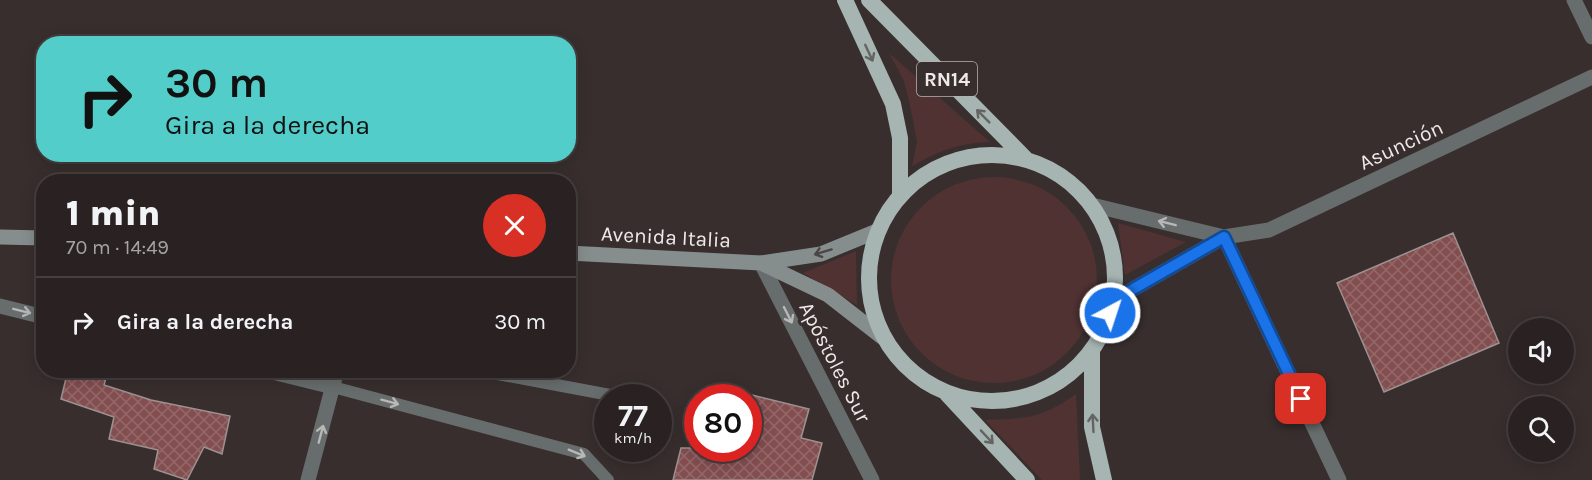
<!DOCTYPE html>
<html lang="es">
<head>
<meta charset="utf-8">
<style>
	:root { --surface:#2a2222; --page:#362f2f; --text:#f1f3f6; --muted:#a5a4a5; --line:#463f40 }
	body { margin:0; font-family:Karla,sans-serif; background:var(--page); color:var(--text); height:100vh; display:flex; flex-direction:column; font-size:22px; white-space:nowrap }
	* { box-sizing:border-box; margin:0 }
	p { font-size:20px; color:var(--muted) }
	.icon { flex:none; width:33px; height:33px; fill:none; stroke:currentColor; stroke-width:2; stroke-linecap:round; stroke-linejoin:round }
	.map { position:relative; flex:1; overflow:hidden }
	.details { position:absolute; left:36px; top:174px; width:540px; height:204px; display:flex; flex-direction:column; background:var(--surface); border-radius:24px; box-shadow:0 3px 15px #0003,0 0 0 2px var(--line) }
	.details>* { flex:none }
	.banner { position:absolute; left:36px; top:36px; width:540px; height:126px; border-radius:24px; box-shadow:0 3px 15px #0003,0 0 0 2px var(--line); background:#53cdc9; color:#111; overflow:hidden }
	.controls { position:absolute; left:1508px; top:318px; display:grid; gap:12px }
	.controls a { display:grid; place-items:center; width:66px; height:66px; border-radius:50%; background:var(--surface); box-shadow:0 3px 15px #0003,0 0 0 2px var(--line); font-size:30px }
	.speed { position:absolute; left:594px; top:384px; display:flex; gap:12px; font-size:30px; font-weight:700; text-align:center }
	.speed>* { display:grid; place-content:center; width:78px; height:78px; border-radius:50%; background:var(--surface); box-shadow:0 3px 15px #0003,0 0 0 2px var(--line); line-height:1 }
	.speed small { font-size:15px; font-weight:400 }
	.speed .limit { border:9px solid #d22; background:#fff; color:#111 }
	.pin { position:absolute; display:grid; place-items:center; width:51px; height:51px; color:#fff; margin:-26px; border-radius:12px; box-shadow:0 3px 9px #0006 }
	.me { position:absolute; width:66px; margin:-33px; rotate:40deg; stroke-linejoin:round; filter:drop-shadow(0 0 4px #0008) }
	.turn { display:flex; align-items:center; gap:21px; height:126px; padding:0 30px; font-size:27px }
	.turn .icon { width:78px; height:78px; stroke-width:2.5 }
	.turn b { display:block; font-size:42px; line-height:51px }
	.round { display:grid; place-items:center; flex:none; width:63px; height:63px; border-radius:32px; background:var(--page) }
	.head { display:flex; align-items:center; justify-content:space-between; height:102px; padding:0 30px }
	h1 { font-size:36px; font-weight:800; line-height:45px }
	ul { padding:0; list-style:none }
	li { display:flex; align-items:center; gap:18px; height:90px; padding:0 30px; border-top:2px solid var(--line) }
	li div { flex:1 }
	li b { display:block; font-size:22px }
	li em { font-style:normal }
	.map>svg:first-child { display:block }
</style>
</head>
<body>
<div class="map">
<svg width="1592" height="480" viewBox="0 0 1592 480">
	<defs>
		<pattern id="building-cross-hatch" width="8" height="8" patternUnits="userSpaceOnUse" patternTransform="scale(1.5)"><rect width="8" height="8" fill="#834e50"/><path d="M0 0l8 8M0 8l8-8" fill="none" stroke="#956869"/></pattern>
	</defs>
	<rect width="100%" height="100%" fill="#382e2e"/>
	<path fill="#503233" d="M889 53 990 142C959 143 939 151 912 166L917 142 911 110 904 81Z
		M891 280a103 103 0 1 1 206 0a103 103 0 1 1-206 0Z
		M1118 223 1186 242 1125 275Z
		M856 251 857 305 803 273Z
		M1076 394 1080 480H1042L985 420C1027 419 1042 418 1076 394Z"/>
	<path fill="url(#building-cross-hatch)" stroke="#9e9191" stroke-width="1.5" d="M1453 233 1499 343 1384 392 1337 283Z
		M68 370H85L106 378 104 385 151 400 230 416 222 454 204 447 187 480 154 469 158 450 109 439 114 417 61 399Z
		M748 394 809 409 801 438 822 443 812 480H673L681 448H748Z"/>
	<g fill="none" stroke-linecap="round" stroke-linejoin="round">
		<path stroke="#676d6c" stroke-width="12" d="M476 370 626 398
			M333 387 584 454 608 480"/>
		<path stroke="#676d6c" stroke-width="15" d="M1574 0 1592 37
			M1092 205 1224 237
			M1224 237 1339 480
			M761 263 872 480
			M1114 300 1224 237 1269 230 1592 77
			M0 306 44 317
			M264 370 333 387
			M308 480 337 370"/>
		<path stroke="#858e8d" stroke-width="15" d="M0 237 44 238
			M568 253 761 263 821 254 877 231
			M761 263 828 295 882 337"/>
		<path stroke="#a6b4b2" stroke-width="16" d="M845 0 893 104 900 138V194
			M869 0 1025 158
			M869 278a123 123 0 1 1 246 0a123 123 0 1 1-246 0Z
			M1092 352V427L1104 480
			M947 394 1027 480"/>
	</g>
	<defs><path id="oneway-shaft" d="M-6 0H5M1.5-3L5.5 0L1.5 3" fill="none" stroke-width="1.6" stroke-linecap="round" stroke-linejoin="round" transform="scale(1.5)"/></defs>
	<g stroke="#646463">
		<use href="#oneway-shaft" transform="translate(869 53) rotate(65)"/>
		<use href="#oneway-shaft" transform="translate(983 116) rotate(-135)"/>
		<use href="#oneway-shaft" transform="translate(1093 423) rotate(-93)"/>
		<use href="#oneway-shaft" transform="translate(987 437) rotate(47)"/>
	</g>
	<g stroke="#b9b7b7">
		<use href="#oneway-shaft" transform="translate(1167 223) rotate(-166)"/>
		<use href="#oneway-shaft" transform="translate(22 311) rotate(14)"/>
		<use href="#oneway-shaft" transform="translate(788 315) rotate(63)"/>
		<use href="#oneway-shaft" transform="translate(390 402) rotate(15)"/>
		<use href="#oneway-shaft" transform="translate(321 434) rotate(-75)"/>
		<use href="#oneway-shaft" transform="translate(577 453) rotate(22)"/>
	</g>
	<use stroke="#4b4646" href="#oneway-shaft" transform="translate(823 252) rotate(163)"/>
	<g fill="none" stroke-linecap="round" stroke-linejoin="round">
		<g stroke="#114b97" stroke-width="15">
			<path id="route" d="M1110 313 1114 300 1224 237 1301 399"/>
		</g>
		<use href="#route" stroke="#1a73e8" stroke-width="10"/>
	</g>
	<g text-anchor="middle" stroke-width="6" stroke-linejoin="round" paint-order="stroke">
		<rect fill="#382e2e" stroke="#b9b1b1" stroke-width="1.5" x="917" y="62" width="60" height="34" rx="4.5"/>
		<g font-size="20" font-weight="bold" fill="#f0e9e9">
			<text x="947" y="86">RN14</text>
		</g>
		<g font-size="21" fill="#f0e9e9" stroke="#382e2e">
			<text transform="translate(1401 145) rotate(-25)" y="7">Asunción</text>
			<text transform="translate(666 237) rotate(3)" y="7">Avenida Italia</text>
			<text transform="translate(835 362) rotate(63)" y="7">Apóstoles Sur</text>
		</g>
	</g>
</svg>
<div class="controls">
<a><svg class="icon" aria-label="sound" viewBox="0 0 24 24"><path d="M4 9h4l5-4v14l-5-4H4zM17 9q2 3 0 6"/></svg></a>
<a><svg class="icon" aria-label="search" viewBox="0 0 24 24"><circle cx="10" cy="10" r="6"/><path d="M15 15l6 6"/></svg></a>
</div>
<div class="speed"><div>77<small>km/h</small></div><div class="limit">80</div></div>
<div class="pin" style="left:1301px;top:399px;background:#d93025"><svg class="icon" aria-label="arrive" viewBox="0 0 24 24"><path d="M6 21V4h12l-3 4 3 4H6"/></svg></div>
<svg class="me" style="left:1110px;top:313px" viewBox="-20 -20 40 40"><circle r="17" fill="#1a73e8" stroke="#fff" stroke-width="3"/><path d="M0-11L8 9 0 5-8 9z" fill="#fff"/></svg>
<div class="banner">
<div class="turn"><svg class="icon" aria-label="right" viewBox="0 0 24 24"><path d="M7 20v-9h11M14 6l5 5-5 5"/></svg><div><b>30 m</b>Gira a la derecha</div></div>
</div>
<section class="details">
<div class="head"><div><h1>1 min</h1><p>70 m · 14:49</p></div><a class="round" style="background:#d93025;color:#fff"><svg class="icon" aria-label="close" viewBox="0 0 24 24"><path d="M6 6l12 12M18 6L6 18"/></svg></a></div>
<ul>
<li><svg class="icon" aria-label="right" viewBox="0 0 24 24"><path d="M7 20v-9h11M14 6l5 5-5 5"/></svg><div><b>Gira a la derecha</b></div><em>30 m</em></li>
</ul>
</section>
</div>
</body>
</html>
